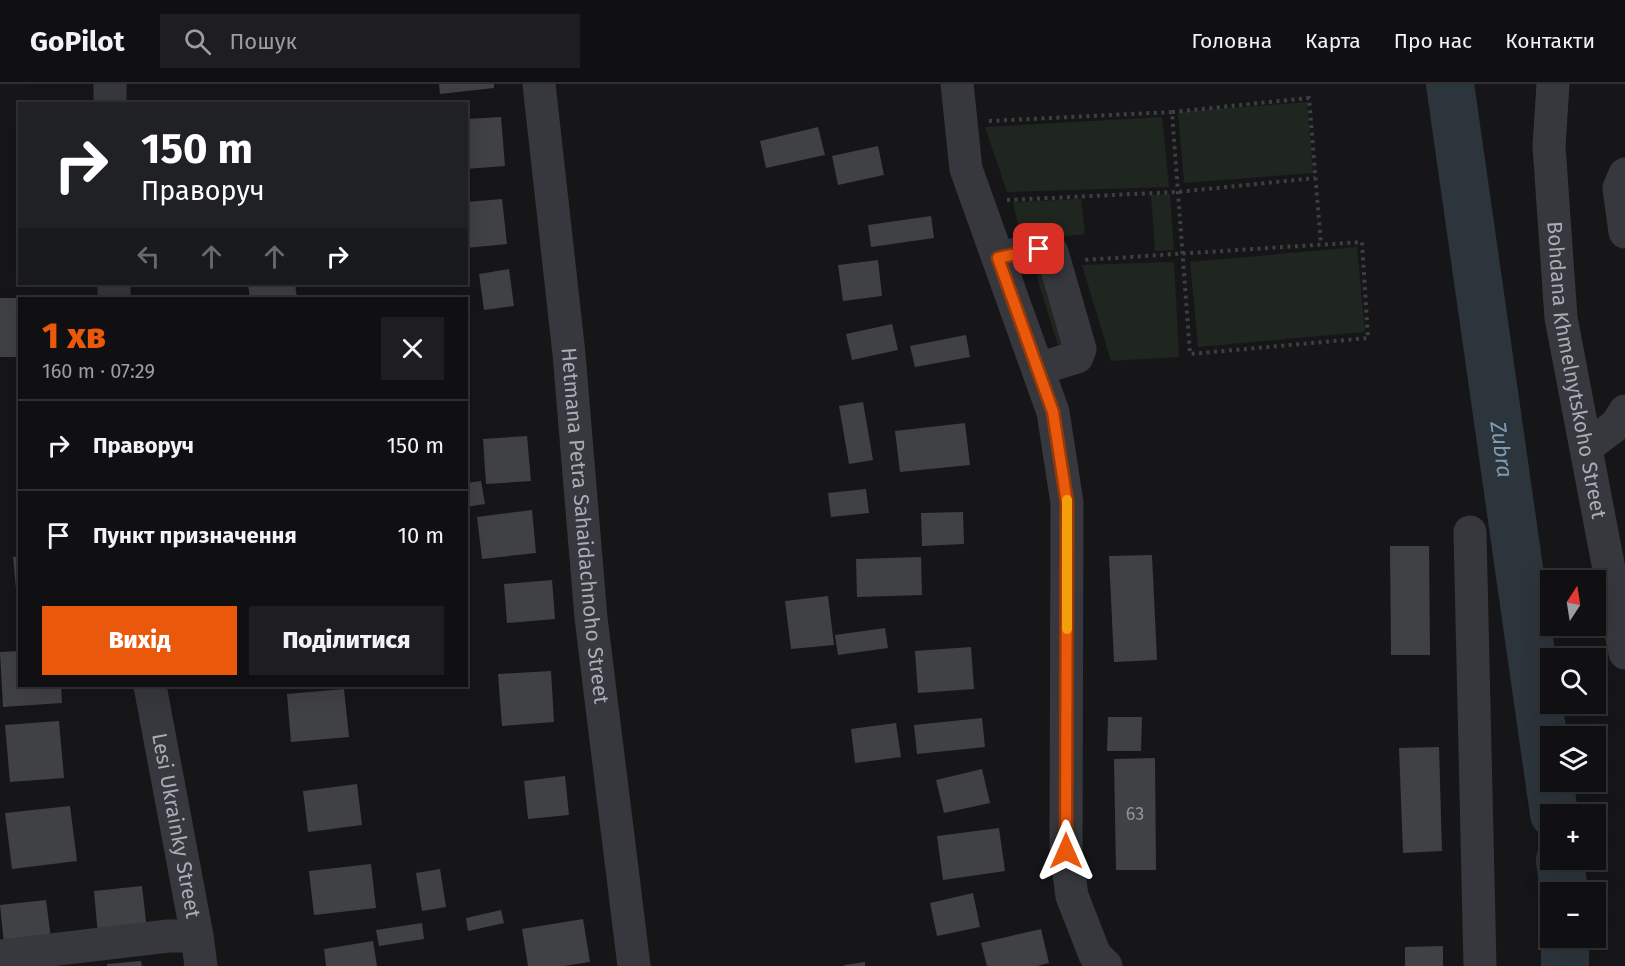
<!DOCTYPE html>
<html lang="uk">
<head>
<meta charset="utf-8">
<style>
	:root { --surface:#101012; --page:#1e1e20; --text:#f1f3f6; --muted:#9c9d9f; --line:#303032; --accent:#ea580c }
	body { margin:0; font-family:"Fira Sans",sans-serif; background:var(--page); color:var(--text); height:100vh; display:flex; flex-direction:column; font-size:22px; white-space:nowrap }
	* { box-sizing:border-box; margin:0 }
	p { font-size:20px; color:var(--muted) }
	.icon { flex:none; width:33px; height:33px; fill:none; stroke:currentColor; stroke-width:2; stroke-linecap:round; stroke-linejoin:round }
	.map { position:relative; flex:1; overflow:hidden }
	.sheet { position:absolute; left:18px; top:213px; width:450px; height:390px; display:flex; flex-direction:column; background:var(--surface); border-radius:0px; box-shadow:0 6px 24px #0002,0 0 0 2px var(--line) }
	.sheet>* { flex:none }
	.banner { position:absolute; left:18px; top:18px; width:450px; height:183px; border-radius:0px; box-shadow:0 6px 24px #0002,0 0 0 2px var(--line); background:#202124; color:#fff; overflow:hidden }
	.needle { width:39px; rotate:12deg }
	.controls { position:absolute; left:1540px; top:486px; display:grid; gap:12px }
	.controls a { display:grid; place-items:center; width:66px; height:66px; border-radius:0px; background:var(--surface); box-shadow:0 6px 24px #0002,0 0 0 2px var(--line); font-size:30px }
	.pin { position:absolute; display:grid; place-items:center; width:51px; height:51px; color:#fff; margin:-26px; border-radius:12px; box-shadow:0 3px 9px #0006 }
	.me { position:absolute; width:66px; margin:-33px; rotate:0deg; stroke-linejoin:round; filter:drop-shadow(0 0 4px #0008) }
	.turn { display:flex; align-items:center; gap:21px; height:126px; padding:0 24px; font-size:27px }
	.turn .icon { width:78px; height:78px; stroke-width:2.5 }
	.turn b { display:block; font-size:42px; line-height:51px }
	.lanes { display:flex; align-items:center; height:57px; padding:0 24px; background:#0003; justify-content:center; gap:30px; direction:ltr }
	.lanes .off { opacity:.35 }
	.round { display:grid; place-items:center; flex:none; width:63px; height:63px; border-radius:0px; background:var(--page) }
	.summary { display:flex; align-items:center; justify-content:space-between; height:102px; padding:0 24px }
	h1 { font-size:36px; font-weight:800; line-height:45px; color:var(--accent) }
	.button { display:flex; gap:12px; margin-top:auto; padding:12px 24px }
	.button a { flex:1; height:69px; border-radius:0px; background:var(--accent); color:#fff; font-size:24px; font-weight:800; line-height:69px; text-align:center }
	.button a+a { background:var(--page); color:var(--text) }
	ul { padding:0; list-style:none }
	li { display:flex; align-items:center; gap:18px; height:90px; padding:0 24px; border-top:2px solid var(--line) }
	li div { flex:1 }
	li b { display:block; font-size:22px }
	li em { font-style:normal }
	header { display:flex; align-items:center; gap:36px; box-sizing:border-box; height:84px; padding:0 30px; background:var(--surface); border-bottom:2px solid var(--line) }
	header strong { font-size:28px }
	nav { display:flex; gap:33px; margin-inline-start:auto; font-size:21px }
	.search { width:420px; height:54px; background:var(--page); display:flex; align-items:center; gap:15px; box-sizing:border-box; padding:0 21px; border-radius:0px; color:var(--muted); font-size:22px }
	.map>svg:first-child { display:block }
</style>
</head>
<body>
<header>
<strong>GoPilot</strong>
<div class="search"><svg class="icon" aria-label="search" viewBox="0 0 24 24"><circle cx="10" cy="10" r="6"/><path d="M15 15l6 6"/></svg>Пошук</div>
<nav><a>Головна</a><a>Карта</a><a>Про нас</a><a>Контакти</a></nav>
</header>
<div class="map">
<svg width="1625" height="882" viewBox="0 0 1625 882">
	<rect width="100%" height="100%" fill="#161618"/>
	<path fill="#1e261f" d="M1307 18 1313 89 1184 99 1178 28Z
		M1162 33 1169 103 1007 108 985 43Z
		M1170 110 1174 166 1155 167 1151 111Z
		M1081 115 1085 150 1034 156 1019 146 1013 118Z
		M1357 163 1365 248 1198 263 1190 178Z
		M1174 178 1179 273 1111 277 1082 181Z
		M1040 190 1043 191 1064 260 1058 262 1038 197 1037 192Z"/>
	<g fill="none" stroke-linecap="round" stroke-linejoin="round">
		<g stroke="#2c353c" stroke-width="48">
			<path id="s1" d="M1450 0 1554 730"/>
			<path d="M1560 776 1564 808"/>
			<path d="M1565 854V882"/>
		</g>
	</g>
	<path fill="#404145" d="M439 0H494V4L440 10Z
		M501 33 505 82 466 85V35Z
		M818 43 825 71 766 84 760 57Z
		M878 62 884 91 838 101 832 72Z
		M502 115 507 160 466 164V118Z
		M931 132 934 154 871 163 868 141Z
		M878 176 882 212 843 217 838 181Z
		M509 185 514 222 484 226 479 190Z
		M248 200H295L297 214H250Z
		M0 214H20V273H0Z
		M892 240 898 266 852 276 846 250Z
		M966 251 970 273 915 283 910 262Z
		M863 318 873 376 849 380 839 322Z
		M965 339 970 381 900 388 895 347Z
		M527 352 531 397 486 400 483 355Z
		M481 397 485 420 466 423V399Z
		M866 405 869 429 831 433 828 409Z
		M532 426 536 469 482 475 477 433Z
		M963 428 964 460 922 462 921 429Z
		M1390 462H1429L1430 571H1391Z
		M1152 471 1157 576 1114 578 1109 472Z
		M20 472V515H17L13 473Z
		M921 473 922 511 857 513 856 475Z
		M552 496 555 535 507 539 504 500Z
		M828 512 834 561 791 565 785 517Z
		M885 544 888 564 838 571 835 551Z
		M971 563 974 605 918 609 915 567Z
		M20 567V602H61L62 619 3 623 0 568Z
		M551 587 554 638 502 642 498 590Z
		M344 605 349 653 291 658 287 610Z
		M1108 633H1142L1141 667H1107Z
		M982 634 985 663 917 670 914 641Z
		M59 637 64 694 10 698 5 641Z
		M896 639 901 673 855 679 851 645Z
		M1439 663 1442 767 1403 769 1399 664Z
		M1155 674 1156 786H1116L1114 675Z
		M982 685 990 719 944 729 936 696Z
		M565 692 569 731 528 735 524 697Z
		M357 700 362 741 308 748 303 707Z
		M70 722 77 777 12 785 5 729Z
		M999 744 1005 787 943 796 937 752Z
		M371 780 376 824 314 831 309 787Z
		M440 785 446 823 422 827 416 789Z
		M142 802 147 846 98 851 94 807Z
		M973 809 980 843 937 852 930 819Z
		M46 816 51 854 4 860 0 821Z
		M501 826 504 839 468 847 466 834Z
		M583 835 590 878 564 882H528L522 845Z
		M422 839 424 855 379 862 376 846Z
		M1041 845 1049 879 1037 882H987L981 859Z
		M373 857 377 882H326L324 865Z
		M1443 862V882H1405V863Z
		M141 877 142 882H107V880Z
		M865 878V882H844V881Z"/>
	<g fill="none" stroke-linecap="round" stroke-linejoin="round">
		<path stroke="#3d3f44" stroke-width="4" stroke-dasharray="3 4.5" stroke-linecap="butt" d="M1172 28 1309 14 1321 161
			M989 37 1172 28C1178 109 1184 189 1190 270L1368 254 1362 158C1269 164 1176 170 1083 176
			M1007 116 1177 108 1315 94"/>
		<g stroke="#37383d" stroke-width="33">
			<path d="M110 0V20"/>
			<path id="s2" d="M539 0 569 270 591 534 634 882"/>
			<path d="M957 0 966 85 1053 328 1067 419 1066 767 1072 812 1095 871 1106 882"/>
			<path id="s3" d="M1553 0 1549 62 1561 234 1625 569"/>
			<path d="M1625 90 1619 104 1625 148"/>
			<path d="M998 174 1039 165H1045L1052 168 1080 265 1077 273 1038 285"/>
			<path d="M114 200V214"/>
			<path d="M1587 363 1617 340 1625 327"/>
			<path d="M1470 448 1480 882"/>
			<path id="s4" d="M150 602 197 852 201 882"/>
			<path d="M0 872 168 852H197"/>
		</g>
	</g>
	<g fill="none" stroke-linecap="round" stroke-linejoin="round">
		<g stroke="#983908" stroke-width="15">
			<path id="route" d="M1039 165 998 174 1053 328 1067 419 1066 767"/>
		</g>
		<use href="#route" stroke="#ea580c" stroke-width="10"/>
		<path stroke="#f59e0b" stroke-width="10" d="M1067 416V545"/>
	</g>
	<g text-anchor="middle" stroke-width="5" stroke-linejoin="round" paint-order="stroke">
		<g font-size="18" fill="#8e929b">
			<text x="1135" y="736">63</text>
		</g>
		<g font-size="21" fill="#a8adb8" stroke="#111113">
			<text dy="7" stroke="none"><textPath href="#s3" startOffset="288">Bohdana Khmelnytskoho Street</textPath></text>
			<text dy="7" stroke="none"><textPath href="#s2" startOffset="444">Hetmana Petra Sahaidachnoho Street</textPath></text>
			<text dy="7" stroke="none"><textPath href="#s4" startOffset="142">Lesi Ukrainky Street</textPath></text>
		</g>
		<g font-size="22" font-style="italic" fill="#7f9bb3" stroke="#111113">
			<text dy="8" stroke="none"><textPath href="#s1" startOffset="369">Zubra</textPath></text>
		</g>
	</g>
</svg>
<div class="controls">
<a><svg class="needle" viewBox="-14 -14 28 28"><path d="M0-13l5 13h-10z" fill="#e53935"/><path d="M0 13l5-13h-10z" fill="#9c9d9f"/></svg></a>
<a><svg class="icon" aria-label="search" viewBox="0 0 24 24"><circle cx="10" cy="10" r="6"/><path d="M15 15l6 6"/></svg></a>
<a><svg class="icon" aria-label="layers" viewBox="0 0 24 24"><path d="M12 4l9 5-9 5-9-5zM3 14l9 5 9-5"/></svg></a>
<a>+</a>
<a>−</a>
</div>
<div class="pin" style="left:1039px;top:165px;background:#d93025"><svg class="icon" aria-label="arrive" viewBox="0 0 24 24"><path d="M6 21V4h12l-3 4 3 4H6"/></svg></div>
<svg class="me" style="left:1066px;top:767px" viewBox="-20 -20 40 40"><path d="M0-17L14 15 0 8-14 15z" fill="#ea580c" stroke="#fff" stroke-width="4"/></svg>
<div class="banner">
<div class="turn"><svg class="icon" aria-label="right" viewBox="0 0 24 24"><path d="M7 20v-9h11M14 6l5 5-5 5"/></svg><div><b>150 m</b>Праворуч</div></div>
<div class="lanes"><svg class="icon off" aria-label="left" viewBox="0 0 24 24"><path d="M17 20v-9H6M10 6l-5 5 5 5"/></svg><svg class="icon off" aria-label="ahead" viewBox="0 0 24 24"><path d="M12 20V5M6 11l6-6 6 6"/></svg><svg class="icon off" aria-label="ahead" viewBox="0 0 24 24"><path d="M12 20V5M6 11l6-6 6 6"/></svg><svg class="icon" aria-label="right" viewBox="0 0 24 24"><path d="M7 20v-9h11M14 6l5 5-5 5"/></svg></div>
</div>
<section class="sheet">
<div class="summary"><div><h1>1 хв</h1><p>160 m · 07:29</p></div><a class="round"><svg class="icon" aria-label="close" viewBox="0 0 24 24"><path d="M6 6l12 12M18 6L6 18"/></svg></a></div>
<ul>
<li><svg class="icon" aria-label="right" viewBox="0 0 24 24"><path d="M7 20v-9h11M14 6l5 5-5 5"/></svg><div><b>Праворуч</b></div><em>150 m</em></li>
<li><svg class="icon" aria-label="arrive" viewBox="0 0 24 24"><path d="M6 21V4h12l-3 4 3 4H6"/></svg><div><b>Пункт призначення</b></div><em>10 m</em></li>
</ul>
<div class="button"><a>Вихід</a><a>Поділитися</a></div>
</section>
</div>
</body>
</html>
